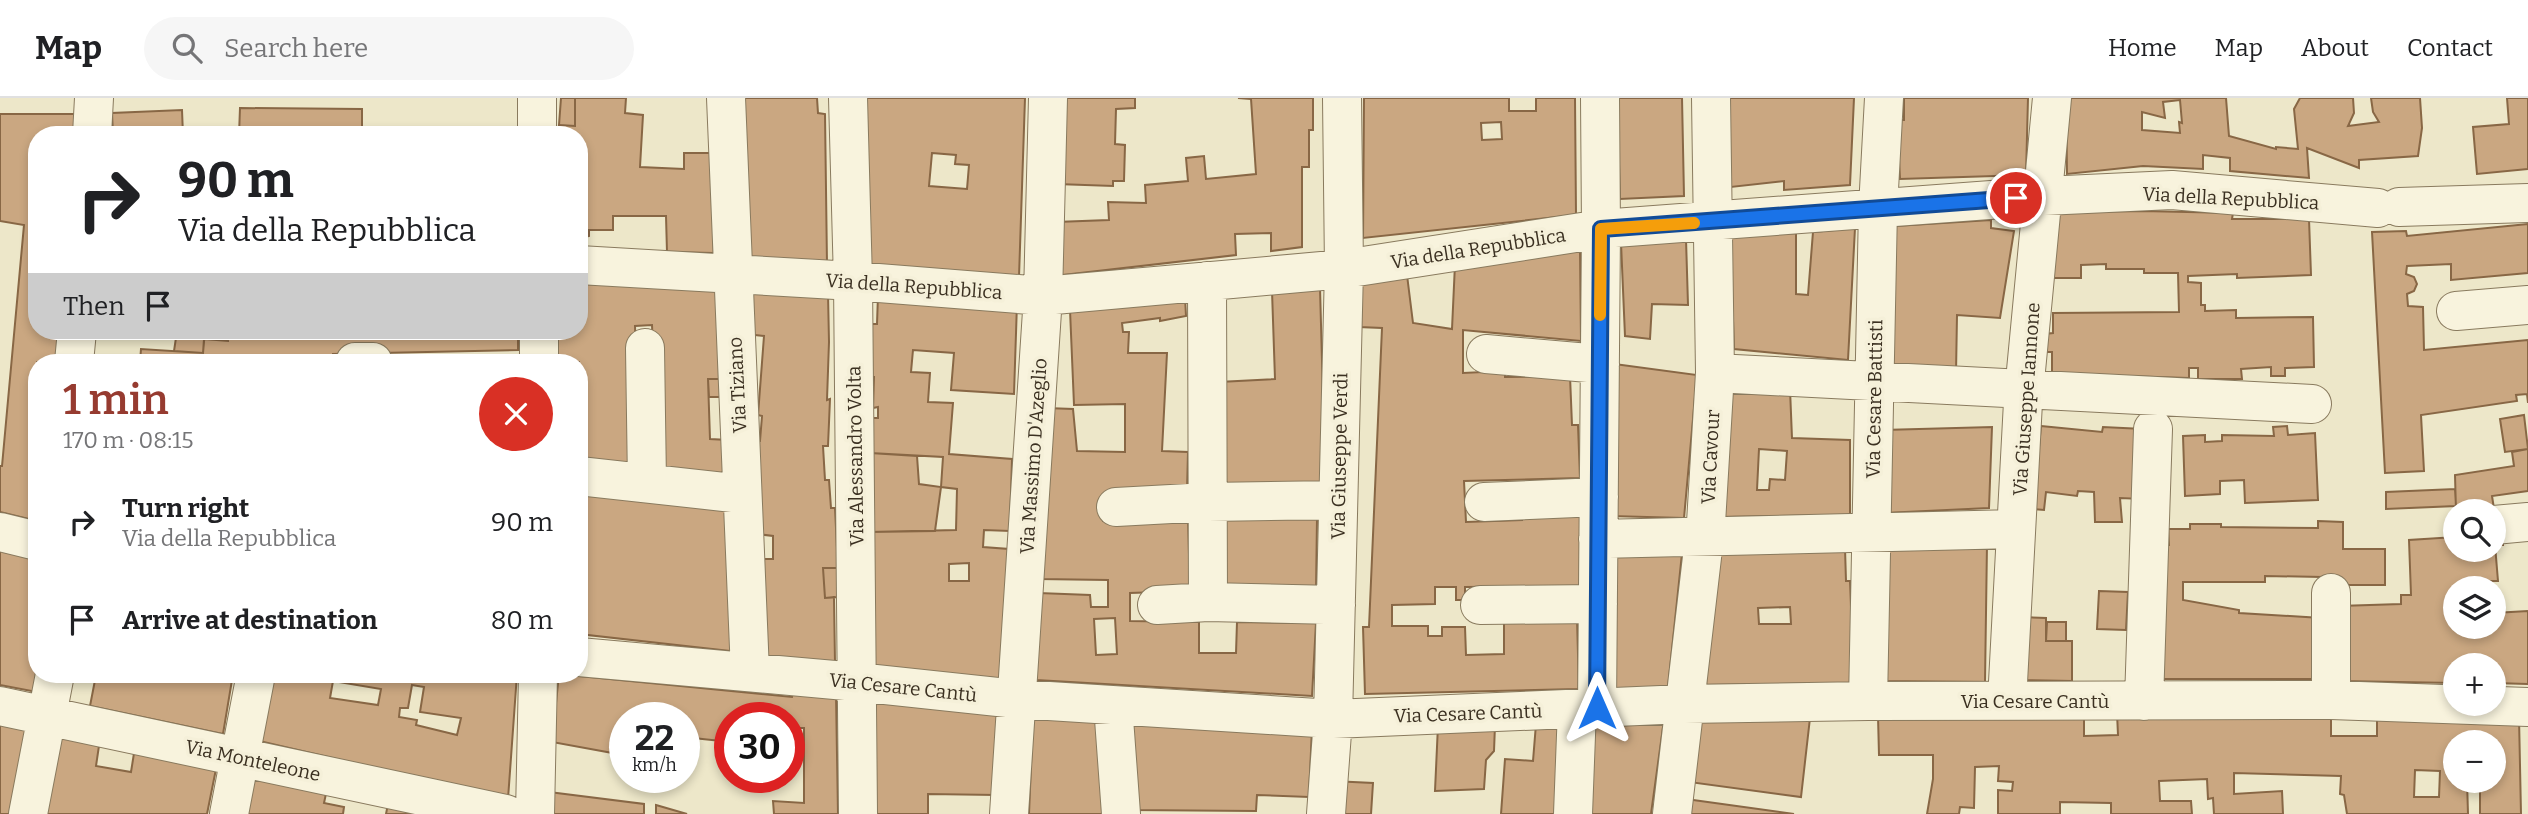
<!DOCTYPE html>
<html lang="en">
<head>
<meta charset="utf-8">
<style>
	:root { --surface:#fff; --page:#f6f6f6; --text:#202124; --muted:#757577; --line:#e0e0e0; --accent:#963b30 }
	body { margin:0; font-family:Bitter,serif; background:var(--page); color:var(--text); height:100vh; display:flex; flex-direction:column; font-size:26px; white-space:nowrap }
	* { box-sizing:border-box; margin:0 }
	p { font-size:23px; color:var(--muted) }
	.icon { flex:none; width:38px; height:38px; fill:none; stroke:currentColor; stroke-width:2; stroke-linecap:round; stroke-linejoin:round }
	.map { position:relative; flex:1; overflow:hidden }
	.details { position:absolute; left:28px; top:256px; width:560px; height:329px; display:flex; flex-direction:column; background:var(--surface); border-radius:28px; box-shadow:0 4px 10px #0003 }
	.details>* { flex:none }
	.guide { position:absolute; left:28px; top:28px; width:560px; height:214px; border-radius:28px; box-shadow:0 4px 10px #0003; background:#fff; color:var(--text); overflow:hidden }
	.controls { position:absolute; left:2443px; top:401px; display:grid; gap:14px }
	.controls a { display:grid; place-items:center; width:63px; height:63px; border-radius:50%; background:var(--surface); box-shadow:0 4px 10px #0003; font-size:35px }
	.speed { position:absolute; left:609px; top:604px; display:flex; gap:14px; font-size:35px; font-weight:700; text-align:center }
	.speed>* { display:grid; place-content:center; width:91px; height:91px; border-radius:50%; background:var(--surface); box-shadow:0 4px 10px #0003; line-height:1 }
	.speed small { font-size:18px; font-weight:400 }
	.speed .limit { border:10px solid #d22; background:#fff; color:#111 }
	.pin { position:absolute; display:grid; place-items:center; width:60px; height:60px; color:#fff; margin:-30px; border:4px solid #fff; border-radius:50%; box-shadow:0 2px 7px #0007 }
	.me { position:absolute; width:77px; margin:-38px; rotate:0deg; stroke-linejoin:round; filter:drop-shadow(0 0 5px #0008) }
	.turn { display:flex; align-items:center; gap:24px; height:147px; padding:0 35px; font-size:32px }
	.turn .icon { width:91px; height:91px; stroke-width:2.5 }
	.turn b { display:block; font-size:49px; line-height:60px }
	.then { display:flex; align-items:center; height:66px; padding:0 35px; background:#0003; gap:14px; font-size:26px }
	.round { display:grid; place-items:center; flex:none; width:74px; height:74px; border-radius:37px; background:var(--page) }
	.headline { display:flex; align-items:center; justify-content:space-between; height:119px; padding:0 35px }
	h1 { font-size:42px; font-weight:600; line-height:52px; color:var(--accent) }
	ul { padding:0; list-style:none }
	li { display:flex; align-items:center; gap:21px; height:98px; padding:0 35px }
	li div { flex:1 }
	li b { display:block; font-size:26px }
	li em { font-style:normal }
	header { display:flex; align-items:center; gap:42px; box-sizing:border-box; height:98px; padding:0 35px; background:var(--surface); border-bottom:2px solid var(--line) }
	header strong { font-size:33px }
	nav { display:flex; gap:38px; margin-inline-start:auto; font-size:24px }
	.search { width:490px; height:63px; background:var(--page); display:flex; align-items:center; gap:18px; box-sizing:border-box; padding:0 24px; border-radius:38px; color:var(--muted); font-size:26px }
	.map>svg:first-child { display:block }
</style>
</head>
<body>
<header>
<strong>Map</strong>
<div class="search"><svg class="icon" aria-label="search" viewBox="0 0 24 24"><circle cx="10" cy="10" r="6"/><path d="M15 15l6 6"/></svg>Search here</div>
<nav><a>Home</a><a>Map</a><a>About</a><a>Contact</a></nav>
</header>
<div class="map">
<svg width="2528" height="716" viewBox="0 0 2528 716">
	<rect width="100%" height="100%" fill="#ede7c9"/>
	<path fill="#caa781" stroke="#886745" stroke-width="2" fill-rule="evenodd" d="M561 0H575V28L559 27Z
		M575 0H626L625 15 643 17 640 69 684 71V55H711L714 155 667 154 666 118H613V132H589V138L585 139V151L579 150V37H559V27L575 28Z
		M737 0H817L818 15 825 16 827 166H743Z
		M862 0H1025L1019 179 866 169ZM932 55 956 57 955 66 969 67 967 91 929 88Z
		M1060 0H1135V10L1116 11 1115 46 1125 47 1124 83H1113V88L1057 86Z
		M1238 0H1313V32H1309V69H1302V149L1271 153V135L1235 136 1236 157 1054 178 1056 124 1109 122 1108 104 1146 105 1145 87 1188 83 1186 60 1204 58 1206 81 1256 76 1251 1Z
		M1364 0H1509V13H1536V0H1575L1576 117 1363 140ZM1501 24 1502 41 1482 42 1481 25Z
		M1617 0H1682L1684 98 1620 101Z
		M1726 0H1854L1850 87 1784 92V83L1731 89Z
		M1904 0H2028L2026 77 1900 81 1897 22H1904Z
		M2066 0H2226L2229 38 2276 51V49L2298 51 2294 11 2300 0H2353L2354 15 2348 28 2379 24 2373 14 2371 0H2420L2422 30 2418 58 2359 62V70L2307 50 2309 80 2230 73V60L2203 57V71L2143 68 2067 76ZM2180 2 2182 25 2179 24 2180 35 2142 32V14L2165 20 2163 4Z
		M2507 0H2528V71L2477 76 2473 29 2509 26Z
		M240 10 362 11V37H239Z
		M182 12 183 37H113L112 15Z
		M0 16H83L81 37H37V233H65L63 264H37V423L0 414V368H2L24 127 0 123Z
		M514 30V37H494V31Z
		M2142 113 2233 115 2232 121H2309L2311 177 2237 180V176L2188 178V184L2201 185V207H2205V213L2236 212V220L2313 219 2314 269 2285 270V278H2271V269L2241 271 2242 281H2198V270H2189V280L2052 276V254H2044V236L2053 235V215L2179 214 2178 175H2144V171H2106V166L2081 167V180H2052L2056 114Z
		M1991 122V130L2014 133 2000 220 1957 217 1956 275 1893 268 1895 128Z
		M2528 126V175L2451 182V166L2407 168 2406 176 2414 179 2417 186 2414 193 2407 196 2408 208 2423 209 2424 252 2528 242V305L2527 296 2516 297 2517 303 2421 317 2424 373 2385 375 2372 134 2406 133 2407 138Z
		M1855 130 1848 262 1734 251 1730 138 1796 135V196L1808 197 1813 134Z
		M1686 141 1688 207 1652 206 1650 241 1625 238 1621 145Z
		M1580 150 1581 243 1463 232V275L1505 273V279L1570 278 1572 327H1578L1580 380 1464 383 1466 424 1522 422V414L1581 412V488L1465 489V502H1456V489H1435V506L1392 507V528H1428V538H1442V529H1465L1466 557 1504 556V521H1577L1579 591 1365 596 1363 529H1369L1382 230 1359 229 1358 179 1407 177 1413 225 1452 231 1455 166Z
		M579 179 723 187 727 281H708L710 341 728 342 730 383 658 374 652 227 635 228 640 371 579 364V264H550V233H579Z
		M1320 190 1323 299 1321 389 1222 390 1219 284 1275 281 1272 193Z
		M744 191 828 195 829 244 827 302 830 301 828 348H823L825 382H829L831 410H835L838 470H823L825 500 834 499 835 565 763 558 759 461H773V438L757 436 748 342 760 343 762 318 758 317 764 238 746 236Z
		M878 197 1017 205 1014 296 951 292 954 255 913 252 911 274 930 275 928 304 953 305 949 356 1012 361 1010 433 984 432 983 449 1009 451 1005 581 873 569 870 434 956 432 957 391 941 389 943 359 870 355 871 320H878V309L873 310 874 279H868L865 226H877ZM969 465V483H949V466Z
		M1185 199 1186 218 1160 223V220L1122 225 1123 234H1129L1128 255H1167L1162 353 1188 354 1187 393 1102 397 1103 423 1188 419 1190 493 1130 495V523L1199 524V555H1236L1237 524 1316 525 1312 598 1036 582 1039 495 1090 497 1091 509H1108V482L1039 481 1047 310 1073 311 1077 353 1125 354V306L1074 307 1070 212ZM1115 520 1117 556 1096 557 1094 521Z
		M177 233H205L203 255 174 253Z
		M227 233H518V252L333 256V264H140L141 251 203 255 204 241 228 243Z
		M1607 265 1697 277 1684 420 1610 418Z
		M708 281H727L728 299H709Z
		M1724 288 1790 291 1792 340 1850 342V417L1719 419ZM1759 351 1787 353 1785 382 1770 381 1769 392H1757Z
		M2524 317 2528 351 2505 354 2500 321Z
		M2041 328 2102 334 2103 329 2143 331 2142 401 2120 400 2122 424H2095L2094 394 2078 393 2077 398 2046 394 2044 412 2033 411Z
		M2287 328 2288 337 2315 335 2318 402 2245 405 2244 382 2220 383V396L2185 398 2183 338 2205 337V344L2222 343V337L2274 338 2273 329Z
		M1992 329 1989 410 1884 415 1883 332Z
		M2528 351V393L2492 398 2495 417 2494 413H2456L2455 377 2514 368 2512 354Z
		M870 355 917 358 919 386 941 389 935 433 870 434Z
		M579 390 731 407 739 554 579 536Z
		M2455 391 2456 408 2386 411V394Z
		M1219 418 1317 421 1316 493 1221 492Z
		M2318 423 2343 424V451H2385V487H2322V479L2265 478V484H2183V502L2239 512V515L2321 520 2323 581H2155L2156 447H2169L2168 431H2190V426H2221V429L2318 430Z
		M2494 437H2502L2503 447H2495L2498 483H2488V490H2455V528H2494V515L2528 513V586L2494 585V567H2455V585L2340 583 2339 508 2401 506V497H2411L2409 442 2455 439V452H2494Z
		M0 444 37 453V576L42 595 0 587Z
		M1987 446 1985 584 1881 583 1884 448Z
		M1845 450 1846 483H1850L1854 585 1706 587 1713 454ZM1790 509 1791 526H1759L1758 510Z
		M1608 454 1682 455 1668 590 1607 591Z
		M823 470H838L839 499 825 500Z
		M2099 493 2128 494 2126 532 2097 531Z
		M2019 519 2046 520V543H2072V583L2019 582Z
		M2047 524H2066V543H2046Z
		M90 576H233L223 636 90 608 96 577Z
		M267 576H517L508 701 255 642ZM333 583 381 591 378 607 330 600ZM412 587 424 589 420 614 461 620 457 637 416 627 417 622 399 619 400 610H408Z
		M559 576 792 599 793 594 836 596 838 716H774L773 703 804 705V630H789V620H730V644L684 639V620H625V633L620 632 618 656 552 644Z
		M868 600 1001 610 996 697 928 696V716H871Z
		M2117 615 2331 621V638H2377V617L2519 619 2521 716H2480V682H2494V644H2455V682H2467L2468 716H2347L2344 697 2340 696 2341 678 2234 675V696L2282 693 2283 716H2214L2213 700 2208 701 2207 681 2159 683 2160 703H2191L2192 716H2111V705L2060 704V716H1998V692L2012 693 2013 684 1998 683 1999 668 1975 669 1974 710 1960 709 1959 716H1927L1933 681V657H1879L1878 618 2084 616V638L2118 637ZM2415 672 2440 673 2439 699H2414Z
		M1033 616 1103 622 1109 716H1029Z
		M0 620 37 628 17 716H0Z
		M1810 620 1801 699 1689 684 1697 621Z
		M1664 622 1651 716H1580L1585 625Z
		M1567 625 1563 716H1501L1505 661 1533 663 1536 626Z
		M1123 626 1312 630 1309 699 1257 697 1256 713 1130 712Z
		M1438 627H1495L1494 653 1486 662 1484 691 1435 693Z
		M55 632 100 641 96 668 131 674 135 649 217 666 207 716H36Z
		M248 676 327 691 324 705 344 709 343 716H240Z
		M1332 683 1373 685 1371 716H1332Z
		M541 693 644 706V716H540Z
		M1686 701 1794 716H1685Z
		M388 706 439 716H386Z
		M656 707 687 716H656Z"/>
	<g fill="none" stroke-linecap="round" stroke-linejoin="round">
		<g stroke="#897a5e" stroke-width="40">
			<path id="minor" d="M537 0V37
				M726 0 750 574
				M848 0 853 183 858 716
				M92 37 94 0
				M2399 109 2528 105
				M579 167 853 183 1043 198 1344 171 1601 131 2044 98 2172 92 2378 110
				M1207 183 1208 504
				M2456 213 2528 207
				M539 233V264
				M645 250 647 385
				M1486 256 1600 266
				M74 264 77 233
				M355 264H373
				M1715 275 2312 306
				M579 378 742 396
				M1484 404 1599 399
				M1116 409 1208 404 1338 402
				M2494 427 2528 424
				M0 434 37 443
				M1598 441 2016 431
				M2331 495V602
				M1157 507 1208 504 1336 507
				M1480 507 1598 506
				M579 559 857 584 1017 601 1333 621 1685 606 1868 603 2331 602 2528 609
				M1868 603 1878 110 1884 0
				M2007 603 2023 304 2052 0
				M2144 603 2153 331
				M1113 607 1121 716
				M0 608 506 716
				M1597 610 1601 131 1600 0
				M28 716 55 576
				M229 716 256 576
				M535 716 538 576
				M1009 716 1043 198 1048 0
				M1326 716 1333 621 1344 171 1342 0
				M1573 716 1577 611
				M1672 716 1706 425 1715 275 1711 0"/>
		</g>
		<use href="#minor" stroke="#f8f3dd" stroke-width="38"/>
	</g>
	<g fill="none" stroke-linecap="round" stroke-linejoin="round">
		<g stroke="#114b97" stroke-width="18">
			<path id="route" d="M1597 610 1601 131 2016 100"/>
		</g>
		<use href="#route" stroke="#1a73e8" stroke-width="12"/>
		<path stroke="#f59e0b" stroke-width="12" d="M1600 217 1601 131 1694 125"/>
	</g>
	<g text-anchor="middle" stroke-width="7" stroke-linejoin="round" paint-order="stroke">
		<g font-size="19" fill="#3b3021" stroke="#f5f0d9">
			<text transform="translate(2231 100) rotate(3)" y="7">Via della Repubblica</text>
			<text transform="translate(1478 150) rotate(-9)" y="7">Via della Repubblica</text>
			<text transform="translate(914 188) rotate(4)" y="7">Via della Repubblica</text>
			<text transform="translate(737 287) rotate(-93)" y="7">Via Tiziano</text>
			<text transform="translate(1874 301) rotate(-89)" y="7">Via Cesare Battisti</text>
			<text transform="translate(2026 301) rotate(-86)" y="7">Via Giuseppe Iannone</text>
			<text transform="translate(855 358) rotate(-91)" y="7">Via Alessandro Volta</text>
			<text transform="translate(1033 358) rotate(-86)" y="7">Via Massimo D'Azeglio</text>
			<text transform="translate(1339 358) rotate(-89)" y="7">Via Giuseppe Verdi</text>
			<text transform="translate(1710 359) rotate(-87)" y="7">Via Cavour</text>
			<text transform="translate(903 589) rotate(6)" y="7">Via Cesare Cantù</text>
			<text x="2035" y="610">Via Cesare Cantù</text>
			<text transform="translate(1468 615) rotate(-2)" y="7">Via Cesare Cantù</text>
			<text transform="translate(253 662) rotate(12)" y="7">Via Monteleone</text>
		</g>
	</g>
</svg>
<div class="controls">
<a><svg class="icon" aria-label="search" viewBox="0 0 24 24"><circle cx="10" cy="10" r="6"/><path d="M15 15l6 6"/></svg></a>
<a><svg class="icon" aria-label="layers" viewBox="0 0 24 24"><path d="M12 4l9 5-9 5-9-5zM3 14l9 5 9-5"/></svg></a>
<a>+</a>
<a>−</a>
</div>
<div class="speed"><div>22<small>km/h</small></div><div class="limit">30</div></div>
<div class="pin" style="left:2016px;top:100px;background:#d93025"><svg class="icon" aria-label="arrive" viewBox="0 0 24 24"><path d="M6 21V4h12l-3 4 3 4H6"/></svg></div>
<svg class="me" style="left:1597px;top:610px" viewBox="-20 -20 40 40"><path d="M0-17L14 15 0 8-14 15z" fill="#1a73e8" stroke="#fff" stroke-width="4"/></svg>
<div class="guide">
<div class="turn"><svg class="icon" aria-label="right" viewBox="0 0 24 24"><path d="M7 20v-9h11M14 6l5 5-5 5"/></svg><div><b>90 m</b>Via della Repubblica</div></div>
<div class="then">Then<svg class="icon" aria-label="arrive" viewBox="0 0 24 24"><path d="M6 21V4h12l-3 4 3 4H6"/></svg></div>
</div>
<section class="details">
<div class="headline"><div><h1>1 min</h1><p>170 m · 08:15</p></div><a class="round" style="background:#d93025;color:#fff"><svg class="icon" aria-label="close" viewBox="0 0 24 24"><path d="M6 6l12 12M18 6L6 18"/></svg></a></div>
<ul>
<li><svg class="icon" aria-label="right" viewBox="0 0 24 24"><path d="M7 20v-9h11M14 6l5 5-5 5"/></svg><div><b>Turn right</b><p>Via della Repubblica</p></div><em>90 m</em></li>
<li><svg class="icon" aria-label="arrive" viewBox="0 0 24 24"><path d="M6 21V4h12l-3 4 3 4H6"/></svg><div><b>Arrive at destination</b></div><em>80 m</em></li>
</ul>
</section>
</div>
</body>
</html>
